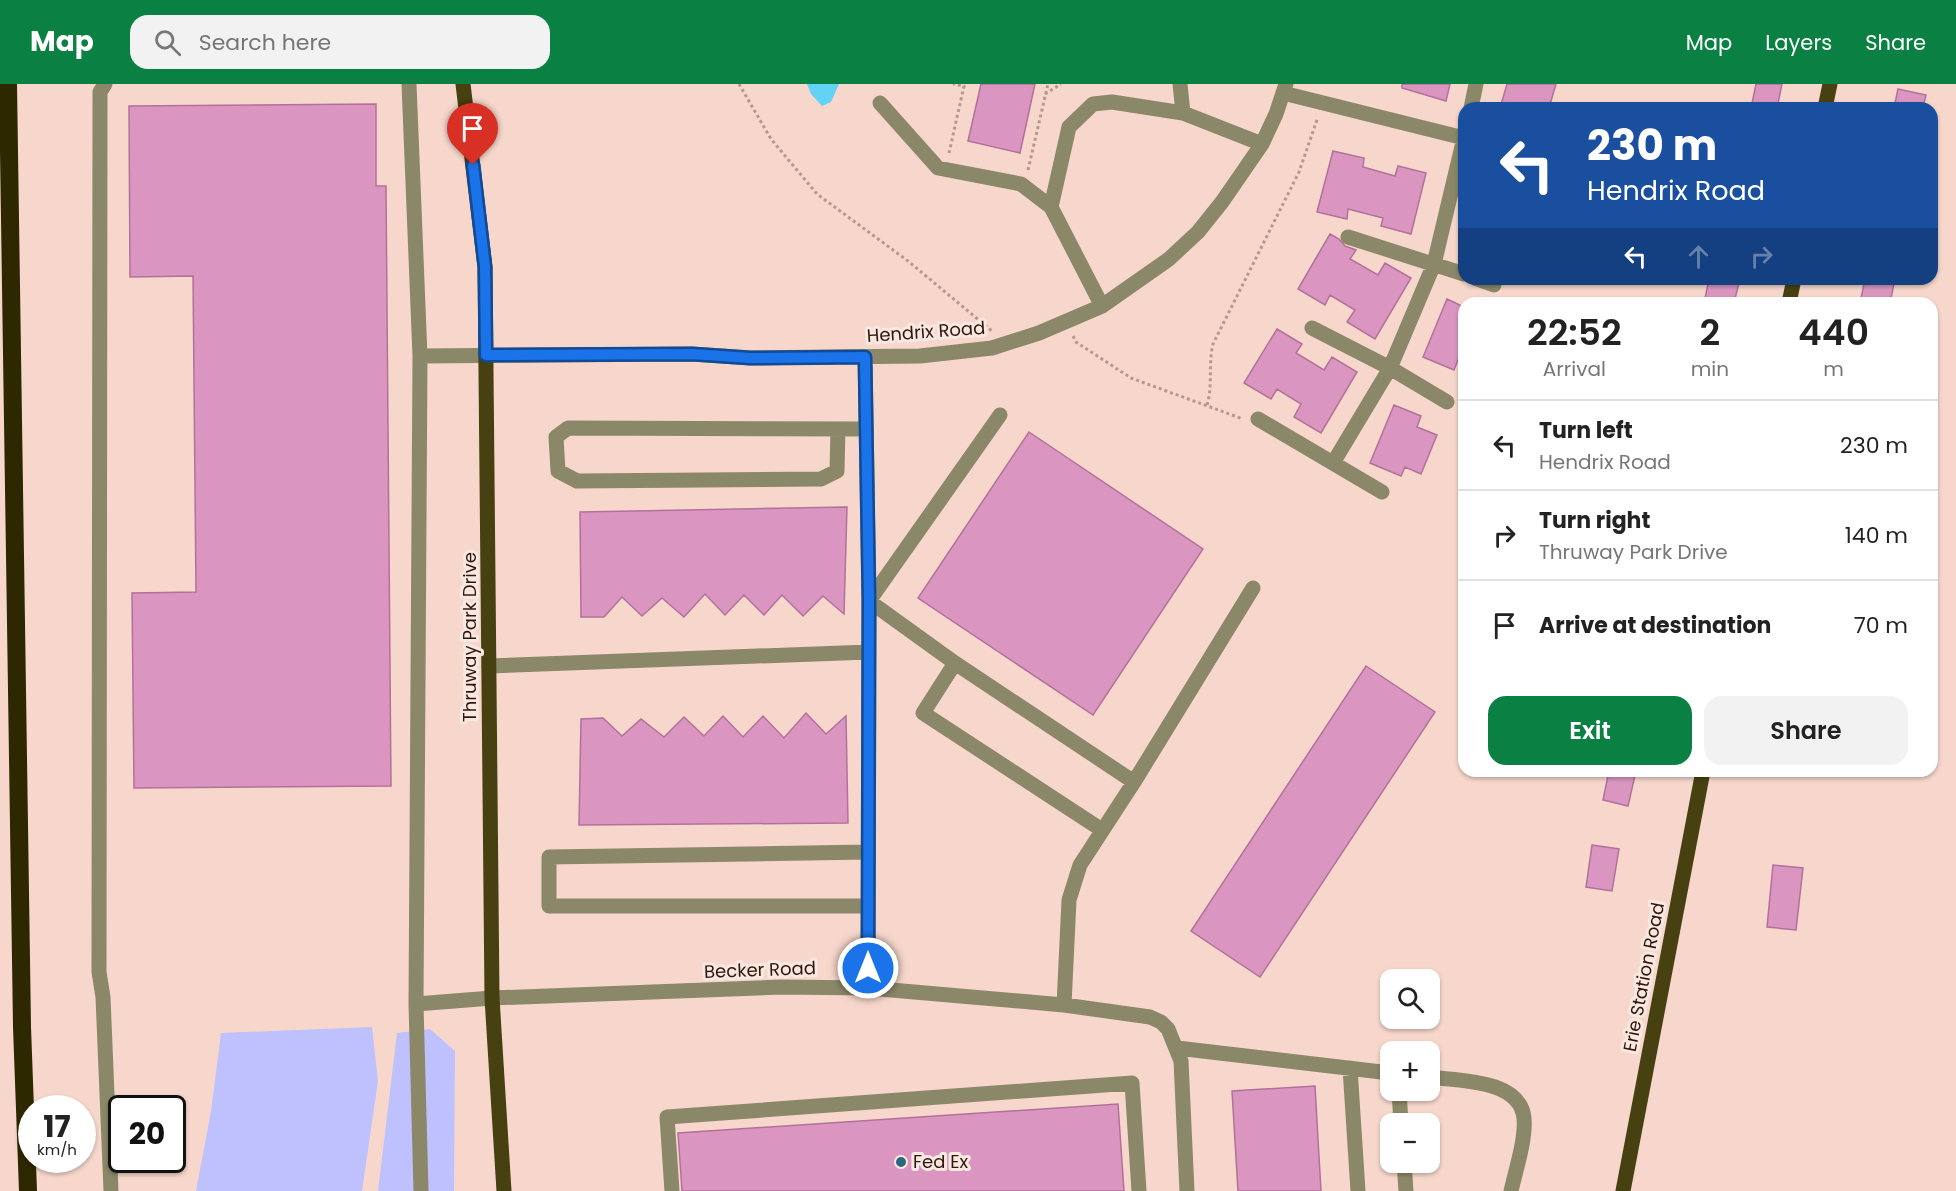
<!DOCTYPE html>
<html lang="en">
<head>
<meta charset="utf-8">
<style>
	:root { --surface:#fff; --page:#f2f2f2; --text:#222; --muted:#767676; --line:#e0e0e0; --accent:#0b8043 }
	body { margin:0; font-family:Poppins,sans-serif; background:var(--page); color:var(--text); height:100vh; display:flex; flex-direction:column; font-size:22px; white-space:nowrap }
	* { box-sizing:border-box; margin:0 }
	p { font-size:20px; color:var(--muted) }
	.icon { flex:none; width:33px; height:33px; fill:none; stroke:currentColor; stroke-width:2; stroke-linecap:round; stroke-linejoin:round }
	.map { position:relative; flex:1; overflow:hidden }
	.panel { position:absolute; left:1458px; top:213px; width:480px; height:480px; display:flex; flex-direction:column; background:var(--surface); border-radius:18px; box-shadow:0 2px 4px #0004 }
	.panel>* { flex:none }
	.top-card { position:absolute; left:1458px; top:18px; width:480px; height:183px; border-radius:18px; box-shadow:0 2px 4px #0004; background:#1a4fa0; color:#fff; overflow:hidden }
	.tools { position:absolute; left:1380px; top:885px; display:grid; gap:12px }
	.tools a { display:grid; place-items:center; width:60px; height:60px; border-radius:12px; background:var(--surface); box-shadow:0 2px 4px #0004; font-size:30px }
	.speed { position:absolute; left:18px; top:1011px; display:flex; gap:12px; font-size:30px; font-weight:700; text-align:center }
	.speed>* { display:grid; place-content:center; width:78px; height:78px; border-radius:50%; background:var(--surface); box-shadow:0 2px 4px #0004; line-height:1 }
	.speed small { font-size:15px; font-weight:400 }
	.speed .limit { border:3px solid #111; border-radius:9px; background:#fff; color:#111 }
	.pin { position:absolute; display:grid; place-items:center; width:51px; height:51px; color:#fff; margin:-62px -26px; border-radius:50% 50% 50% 0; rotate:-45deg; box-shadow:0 0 6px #0007 }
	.pin .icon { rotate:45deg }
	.me { position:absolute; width:66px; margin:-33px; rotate:0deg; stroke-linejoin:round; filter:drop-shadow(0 0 4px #0008) }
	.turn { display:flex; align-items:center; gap:21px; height:126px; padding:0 30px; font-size:27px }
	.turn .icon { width:78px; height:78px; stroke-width:2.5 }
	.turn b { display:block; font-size:42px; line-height:51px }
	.lanes { display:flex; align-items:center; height:57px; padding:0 30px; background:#0003; justify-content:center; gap:30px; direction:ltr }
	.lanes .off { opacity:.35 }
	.eta { display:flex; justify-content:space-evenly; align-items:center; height:102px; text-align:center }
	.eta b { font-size:36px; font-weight:600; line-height:42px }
	.button { display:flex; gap:12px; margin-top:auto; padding:12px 30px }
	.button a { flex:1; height:69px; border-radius:18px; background:var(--accent); color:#fff; font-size:24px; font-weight:600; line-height:69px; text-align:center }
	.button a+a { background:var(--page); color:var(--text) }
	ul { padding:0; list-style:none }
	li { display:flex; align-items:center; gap:18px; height:90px; padding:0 30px; border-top:2px solid var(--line) }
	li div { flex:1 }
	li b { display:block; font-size:22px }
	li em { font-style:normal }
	header { display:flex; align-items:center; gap:36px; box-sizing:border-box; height:84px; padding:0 30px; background:var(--accent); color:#fff }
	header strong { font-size:28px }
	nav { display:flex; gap:33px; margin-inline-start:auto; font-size:21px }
	.search { width:420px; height:54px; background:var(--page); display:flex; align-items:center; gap:15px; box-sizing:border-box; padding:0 21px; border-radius:18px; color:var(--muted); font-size:22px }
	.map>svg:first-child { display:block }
</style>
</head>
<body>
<header>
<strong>Map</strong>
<div class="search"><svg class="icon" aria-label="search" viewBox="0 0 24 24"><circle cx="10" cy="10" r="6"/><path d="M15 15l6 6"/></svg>Search here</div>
<nav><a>Map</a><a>Layers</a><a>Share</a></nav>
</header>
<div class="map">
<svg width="1956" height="1107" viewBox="0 0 1956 1107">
	<rect width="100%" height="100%" fill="#f7d7cb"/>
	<path fill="#bec1fd" d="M372 943 378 997 362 1107H196L211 1027 221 949Z
		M430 945 455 967 454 1107H378L397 949Z"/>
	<path fill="#62d2f5" d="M807 0H839L831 18 822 22 811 10Z"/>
	<path fill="#da96c0" stroke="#b2719a" stroke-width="1.5" d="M981 0H1035L1020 69 968 57Z
		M1402 0H1450L1446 17 1402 4Z
		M1507 0H1556L1549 24H1500Z
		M1756 0H1782L1777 24H1751Z
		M1898 5 1926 11 1923 24H1894Z
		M376 20V102H386L391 702 134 704 132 509 196 508 193 192 130 193 129 22Z
		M1333 67 1364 74 1363 83 1395 92 1398 82 1426 89 1411 150 1381 142 1383 134 1348 125 1347 135 1317 128Z
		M1330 150 1339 155 1345 162 1356 166 1350 175 1378 191 1385 179 1411 194 1375 255 1347 238 1355 226 1330 211 1325 221 1298 205Z
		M1709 195H1740L1734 219H1704Z
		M1865 195H1895L1890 219H1860Z
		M1447 215 1464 223V279L1458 276 1454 286 1423 273Z
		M1277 245 1302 260 1296 269 1324 286 1332 273 1357 288 1321 349 1294 333 1301 320 1277 305 1271 315 1244 299Z
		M1394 321 1421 332 1417 343 1437 351 1421 390 1405 383 1401 392 1370 379Z
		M1029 348 1203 465 1093 631 918 514Z
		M847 423 844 530 823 512 803 532 782 511 764 531 744 511 725 531 705 510 684 533 662 514 642 532 622 513 604 533H581L580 428Z
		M1366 582 1435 628 1260 893 1191 847Z
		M806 629 826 650 846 632 848 739 579 741 581 635 603 634 622 652 641 635 664 653 684 633 704 652 723 632 743 653 763 632 784 654Z
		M1609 687H1636L1628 722 1603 716Z
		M1592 761 1619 765 1612 807 1586 803Z
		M1773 781 1803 784 1796 846 1767 843Z
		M1315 1002 1321 1107H1238L1232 1007Z
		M1118 1020 1124 1107H682L678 1049Z"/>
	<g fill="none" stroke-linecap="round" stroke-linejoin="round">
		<path stroke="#b7988c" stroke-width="3" stroke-dasharray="3 3" stroke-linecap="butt" d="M739 0 771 55 817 110 908 177 992 247
			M1045 10 1061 0
			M949 69 964 2 953 0
			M1028 86 1048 0
			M1073 252 1076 258 1131 294 1243 335
			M1207 321C1213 302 1208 280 1213 260L1299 88 1318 33"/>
		<path stroke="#8b8869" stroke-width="15" d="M105 0 100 8 99 888 103 913 111 1107
			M409 0 420 272 416 920 421 1107
			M1180 0 1183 29
			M1283 9 1464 54
			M880 19 938 84 1021 100 1051 123 1102 222
			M1471 24 1476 0
			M1051 123 1069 43 1093 20 1112 18 1183 29 1262 60
			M1348 153 1464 190
			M1477 195 1494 201
			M1312 244 1390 284 1447 318
			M420 272 692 270 751 274 920 272 992 264 1039 249 1102 222 1169 175 1198 148 1222 118 1262 60 1276 30 1286 0
			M865 273 869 517 868 904
			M1000 331 869 517 955 579 1134 698
			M1258 335 1382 408
			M838 345 837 387 821 395 577 397 558 387 556 353 568 344 866 345
			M1333 379 1390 284 1434 180 1464 54
			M955 579 923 629 1102 746
			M489 582 869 568
			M868 822H549V773L868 768
			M416 920 492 914 781 903 868 904 1064 921 1150 933 1161 938 1168 945 1181 977 1187 1107
			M1064 921 1069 816 1080 781 1134 698 1253 504
			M1177 964 1390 989
			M1350 984 1358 1107
			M1430 993C1459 997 1520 995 1524 1034 1526 1055 1516 1085 1511 1107
			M1399 1006 1401 1040
			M1404 1078 1406 1107
			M672 1107 667 1033 1132 999 1139 1107"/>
		<path stroke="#474010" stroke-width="15" d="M463 0 485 183 492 914 504 1107
			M1825 24 1830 0
			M1789 219 1794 195
			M1623 1107 1703 687"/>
		<path stroke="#2d2800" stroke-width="18" d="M8 0 22 943 28 1107"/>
	</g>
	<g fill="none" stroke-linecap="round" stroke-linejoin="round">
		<g stroke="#114b97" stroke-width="15">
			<path id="route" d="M473 81 485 183 486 271 692 270 750 274 865 273 869 517 868 884"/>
		</g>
		<use href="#route" stroke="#1a73e8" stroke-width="10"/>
	</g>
	<circle fill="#29697e" stroke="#f8e8e2" stroke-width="2" cx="901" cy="1078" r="6"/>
	<g text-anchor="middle" stroke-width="6" stroke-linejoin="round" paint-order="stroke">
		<g font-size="18" fill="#32160b" stroke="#f8e8e2">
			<text transform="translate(926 248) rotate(-4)" y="6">Hendrix Road</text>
			<text transform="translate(470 553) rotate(-90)" y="6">Thruway Park Drive</text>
			<text transform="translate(760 886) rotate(-2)" y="6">Becker Road</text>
			<text transform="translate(1644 893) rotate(-79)" y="6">Erie Station Road</text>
		</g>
		<g font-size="18" fill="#32160b" stroke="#f8e8e2" text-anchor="start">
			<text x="913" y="1084">Fed Ex</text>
		</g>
	</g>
</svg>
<div class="tools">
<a><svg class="icon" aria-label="search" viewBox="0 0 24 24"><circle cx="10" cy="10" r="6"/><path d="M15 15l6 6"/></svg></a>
<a>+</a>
<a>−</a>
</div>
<div class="speed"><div>17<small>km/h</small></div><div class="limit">20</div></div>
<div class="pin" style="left:473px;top:81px;background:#d93025"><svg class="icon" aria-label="arrive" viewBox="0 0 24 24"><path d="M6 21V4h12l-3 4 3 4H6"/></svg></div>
<svg class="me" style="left:868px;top:884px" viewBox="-20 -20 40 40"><circle r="17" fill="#1a73e8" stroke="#fff" stroke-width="3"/><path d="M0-11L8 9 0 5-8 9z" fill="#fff"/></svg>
<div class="top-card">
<div class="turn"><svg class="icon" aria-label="left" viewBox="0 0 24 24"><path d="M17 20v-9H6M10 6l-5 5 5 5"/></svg><div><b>230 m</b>Hendrix Road</div></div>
<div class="lanes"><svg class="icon" aria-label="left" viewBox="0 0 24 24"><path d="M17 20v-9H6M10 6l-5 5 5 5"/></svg><svg class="icon off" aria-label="ahead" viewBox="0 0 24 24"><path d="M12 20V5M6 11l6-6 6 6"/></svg><svg class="icon off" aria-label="right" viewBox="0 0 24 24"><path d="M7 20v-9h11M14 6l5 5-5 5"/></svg></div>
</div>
<section class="panel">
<div class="eta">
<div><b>22:52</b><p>Arrival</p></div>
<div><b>2</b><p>min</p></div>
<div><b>440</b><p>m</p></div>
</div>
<ul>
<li><svg class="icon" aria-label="left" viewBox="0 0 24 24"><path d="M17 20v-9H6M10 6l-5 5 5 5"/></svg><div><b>Turn left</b><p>Hendrix Road</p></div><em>230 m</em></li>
<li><svg class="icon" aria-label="right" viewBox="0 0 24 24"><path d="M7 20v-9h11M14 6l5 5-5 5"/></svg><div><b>Turn right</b><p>Thruway Park Drive</p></div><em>140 m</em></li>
<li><svg class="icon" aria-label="arrive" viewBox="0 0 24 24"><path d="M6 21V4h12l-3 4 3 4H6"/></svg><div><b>Arrive at destination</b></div><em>70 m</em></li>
</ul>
<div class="button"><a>Exit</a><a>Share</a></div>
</section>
</div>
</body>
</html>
